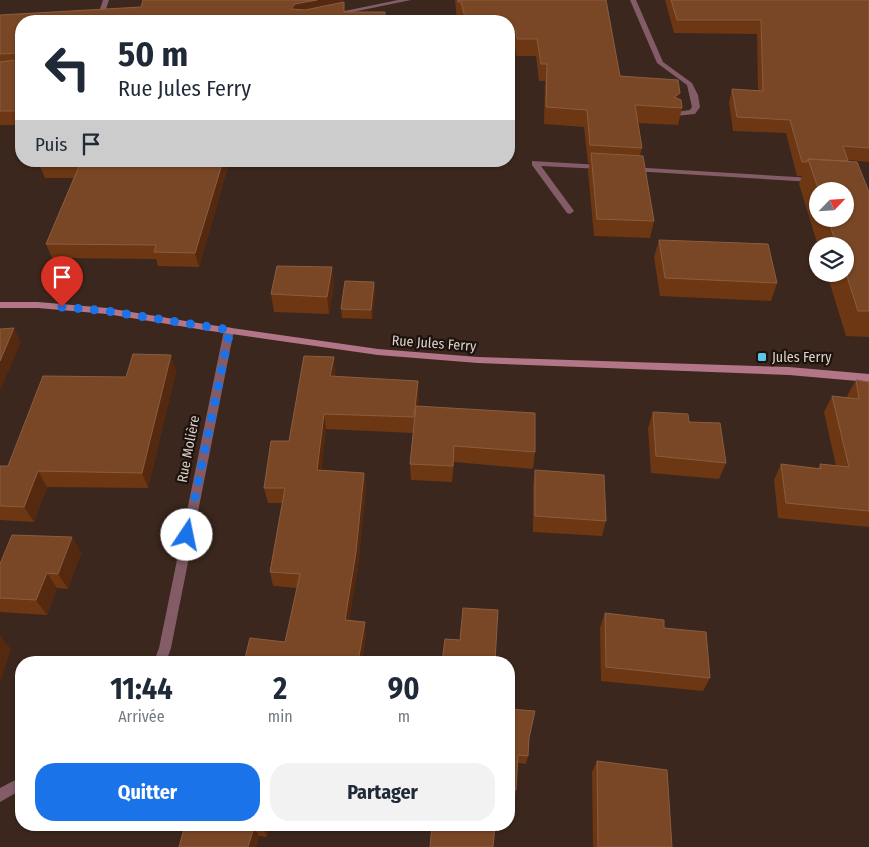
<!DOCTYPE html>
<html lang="fr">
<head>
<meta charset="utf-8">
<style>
	:root { --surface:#fff; --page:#f2f2f3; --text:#1f2937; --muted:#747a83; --accent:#1a73e8 }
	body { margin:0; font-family:"Fira Sans Condensed",sans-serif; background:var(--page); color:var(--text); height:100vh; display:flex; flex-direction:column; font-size:19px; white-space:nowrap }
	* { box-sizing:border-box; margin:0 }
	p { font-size:16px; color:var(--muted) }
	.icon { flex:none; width:28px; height:28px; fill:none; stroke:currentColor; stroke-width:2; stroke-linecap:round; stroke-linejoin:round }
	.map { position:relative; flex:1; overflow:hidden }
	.sheet { position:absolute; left:15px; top:656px; width:500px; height:175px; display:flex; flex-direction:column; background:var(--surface); border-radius:20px; box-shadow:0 1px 4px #0004 }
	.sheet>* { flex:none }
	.top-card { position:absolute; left:15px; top:15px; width:500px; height:152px; border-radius:20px; box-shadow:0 1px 4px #0004; background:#fff; color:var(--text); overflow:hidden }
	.needle { width:32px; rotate:65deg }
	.fabs { position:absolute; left:809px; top:182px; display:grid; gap:10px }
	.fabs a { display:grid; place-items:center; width:45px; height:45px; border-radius:50%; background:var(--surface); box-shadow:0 1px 4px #0004; font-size:25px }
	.pin { position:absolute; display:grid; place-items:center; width:42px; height:42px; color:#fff; margin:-51px -21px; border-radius:50% 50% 50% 0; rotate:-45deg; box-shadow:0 0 5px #0007 }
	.pin .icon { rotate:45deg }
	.me { position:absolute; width:55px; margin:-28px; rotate:11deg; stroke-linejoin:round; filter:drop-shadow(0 0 4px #0008) }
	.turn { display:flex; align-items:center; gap:18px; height:105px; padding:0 20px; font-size:22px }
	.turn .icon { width:65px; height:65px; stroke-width:2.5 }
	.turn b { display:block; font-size:35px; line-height:42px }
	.then { display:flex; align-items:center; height:48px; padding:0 20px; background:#0003; gap:10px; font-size:19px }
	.eta { display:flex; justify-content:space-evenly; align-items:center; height:85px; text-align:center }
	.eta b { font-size:30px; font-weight:700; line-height:35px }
	.primary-button { display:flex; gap:10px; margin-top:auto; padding:10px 20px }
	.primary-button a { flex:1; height:58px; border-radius:20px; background:var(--accent); color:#fff; font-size:20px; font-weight:700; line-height:58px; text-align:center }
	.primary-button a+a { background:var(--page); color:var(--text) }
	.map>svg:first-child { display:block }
</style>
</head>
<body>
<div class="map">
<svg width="869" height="847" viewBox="0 0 869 847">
	<rect width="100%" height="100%" fill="#3b271d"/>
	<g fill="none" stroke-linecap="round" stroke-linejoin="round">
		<path fill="#835c67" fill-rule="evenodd" d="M630 0H636L663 62 692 83 698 95 700 107 695 114 676 116 672 114 676 112 690 110 692 107 687 85 657 63Z
			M532 161 601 165 605 167 601 169 541 166 574 211 570 214 567 213 532 165Z
			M630 167 813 178 817 180 813 182 633 171 629 169Z"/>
		<path fill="#835c67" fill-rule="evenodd" d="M103 0H109L102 21H96Z
			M398 0H411L333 16 330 14Z
			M229 327 234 330 171 648 166 662H154L159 648 224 330Z
			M21 777V790L0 802V788Z"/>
		<path fill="#b37588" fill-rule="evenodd" d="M0 302H38L107 308 204 324 378 349 478 357 789 367 869 374V382L789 375 478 363 378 355 204 330 107 314 38 308H0Z"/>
	</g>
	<path fill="#6d3713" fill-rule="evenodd" d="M343 0 21 21V125H0V15Z
		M455 0H606L620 76 680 93 678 99 682 108 678 125 638 123 642 148 640 156 654 221 650 238 594 236 588 171 590 163H588L584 127 544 124 545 81H539L536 56H516L515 47H509V21H461V19H457Z
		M665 0H869V162L848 160 869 192V337L846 336 827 274H845V246H818L799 184 802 176H797L786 133 733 131 729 102 732 89 758 91 757 34 674 33ZM818 191H845V219H818Z
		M41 161H227L228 167 199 267 158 266 156 259 52 258 46 244 74 178H45L39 164Z
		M659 240 777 283 771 301 660 296 654 257Z
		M374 282 375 291 372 319 342 318 341 309Z
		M334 285 329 314 274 312 271 294Z
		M176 371 148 488 47 487 34 522 0 520V466H8L126 377Z
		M336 373 335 376 419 397 418 406 535 452 533 469 454 462 452 482 411 480 410 464 413 433 326 429 321 470 364 473 366 488 358 566 349 621 366 635 362 662H244L285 642 297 588 273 586 270 572 282 503H268L264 488 289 441Z
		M856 380 869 382V527L778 518 774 480 781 464 818 468 820 464 836 466 824 412 832 396 848 398 847 396Z
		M653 412 689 422 726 463 719 479 651 473 648 428Z
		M535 470 606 521 602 536 533 532V487Z
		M72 537 81 553 68 589 57 588 47 615 0 612V564Z
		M605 613 664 628 710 678 703 691 601 681 600 628Z
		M509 709 529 738 528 756 526 764 518 763 516 790 515 797 509 796Z
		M597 761 672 847H593L592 772Z
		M185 825H269L267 837 259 836 256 847H179Z"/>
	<path fill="#54290f" d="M317 0H343L344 8 297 17 291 9 295 4Z
		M680 93 676 108 674 97Z
		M223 161H227L228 167 199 267 195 253Z
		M332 267 334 285 329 314 327 297Z
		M374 282 375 291 372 319 371 310Z
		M14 328 21 342 0 391V361Z
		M171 355 176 371 148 488 142 473Z
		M334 357 336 373 332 392 330 376Z
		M418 381 419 397 415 433 414 417Z
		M324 414 326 429 320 485 317 470Z
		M38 471 47 487 34 522 24 507Z
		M364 473 366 488 358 566 347 633 345 620Z
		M72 537 81 553 68 589 58 574Z
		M47 573 57 588 47 615 36 600Z
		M365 622 366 635 362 662H358Z
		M0 635 11 649 0 683Z
		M263 825H269L267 837 263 828Z
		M254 827 259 836 256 847H248Z"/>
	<path fill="#7a4726" stroke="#895d40" d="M143 0H317L295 4 291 9 305 10 344 2V12H385V21H21V111H0V62L16 60 17 53 0 54V15L141 7Z
		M458 0H606L620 76 678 80 680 93 674 97 681 100 682 108 635 105 642 148 590 145 587 110 546 107 547 64H541L537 39H517L516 30H509V21H466L461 2H458Z
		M671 0H869V148L843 146 848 161 808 159 807 162H802L790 120 737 117 732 89 763 91 761 20H677Z
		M591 153 643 156 654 221 597 219Z
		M808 159 857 162 869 192V311H858L845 270V246H837L828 219H845V191H819Z
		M40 161H223L195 253 154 252 156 245 46 244 80 164H39Z
		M659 240 768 244 777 283 665 278Z
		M277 266 332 267 327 297 271 294Z
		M345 281 374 282 371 310 341 309Z
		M14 328 0 361V329Z
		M133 354 171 355 142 473 38 471 24 507 0 506V466H8L43 376 126 377Z
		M304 356 334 357 330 376 418 381 414 417 324 414 317 470 364 473 356 552 345 620 365 622 358 662H244L250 638 285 642 300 574 270 572 285 488H264L271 441H289Z
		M856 380 869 382V511L786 503 781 464 821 469 820 464 849 467 832 396 859 399Z
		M416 406 535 413V452L454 446 453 466 410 464Z
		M653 412 688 414 689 422 720 423 726 463 656 456Z
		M535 470 604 475 606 521 535 516Z
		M12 535 72 537 58 574 47 573 36 600 0 598V564Z
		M463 608 498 610 495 662H442L445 639 460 640Z
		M605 613 664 620V628L706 632 710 678 606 667Z
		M509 709 535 711 529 738 528 756 518 755 516 790 509 789Z
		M597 761 667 770 672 847H598Z
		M185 825H263V828L254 827 248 847H179Z
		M432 825H495L493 847H430Z"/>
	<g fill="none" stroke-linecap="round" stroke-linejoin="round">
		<path stroke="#1a73e8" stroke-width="9" stroke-dasharray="0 16.2" d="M62 307 107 311 230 330 187 535"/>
	</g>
	<rect fill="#5dc7e8" stroke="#1c120e" stroke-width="2" x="757" y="352" width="10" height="10" rx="2.5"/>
	<g text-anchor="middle" stroke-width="4.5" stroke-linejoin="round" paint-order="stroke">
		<g font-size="14" fill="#ded1ca" stroke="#1c120e">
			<text transform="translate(434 343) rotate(4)" y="5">Rue Jules Ferry</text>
			<text transform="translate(188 449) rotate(-79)" y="5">Rue Molière</text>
		</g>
		<g font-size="14" fill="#ded1ca" stroke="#1c120e" text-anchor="start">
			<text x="772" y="362">Jules Ferry</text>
		</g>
	</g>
</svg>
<div class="fabs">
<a><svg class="needle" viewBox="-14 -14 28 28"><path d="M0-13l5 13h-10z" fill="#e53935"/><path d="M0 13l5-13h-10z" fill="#747a83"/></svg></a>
<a><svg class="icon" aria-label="layers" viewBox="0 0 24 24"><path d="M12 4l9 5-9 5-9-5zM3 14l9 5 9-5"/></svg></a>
</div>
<div class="pin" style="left:62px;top:307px;background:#d93025"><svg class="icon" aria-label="arrive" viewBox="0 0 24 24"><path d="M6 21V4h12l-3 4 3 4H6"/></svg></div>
<svg class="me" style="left:187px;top:535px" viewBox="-20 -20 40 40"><circle r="19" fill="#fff"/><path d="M0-13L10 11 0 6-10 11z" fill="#1a73e8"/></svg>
<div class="top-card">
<div class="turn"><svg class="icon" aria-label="left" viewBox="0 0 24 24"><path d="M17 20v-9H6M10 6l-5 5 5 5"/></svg><div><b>50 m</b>Rue Jules Ferry</div></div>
<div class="then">Puis<svg class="icon" aria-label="arrive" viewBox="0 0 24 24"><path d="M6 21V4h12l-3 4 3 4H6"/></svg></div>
</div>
<section class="sheet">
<div class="eta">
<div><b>11:44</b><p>Arrivée</p></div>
<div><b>2</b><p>min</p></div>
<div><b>90</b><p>m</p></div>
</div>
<div class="primary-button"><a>Quitter</a><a>Partager</a></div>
</section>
</div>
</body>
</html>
